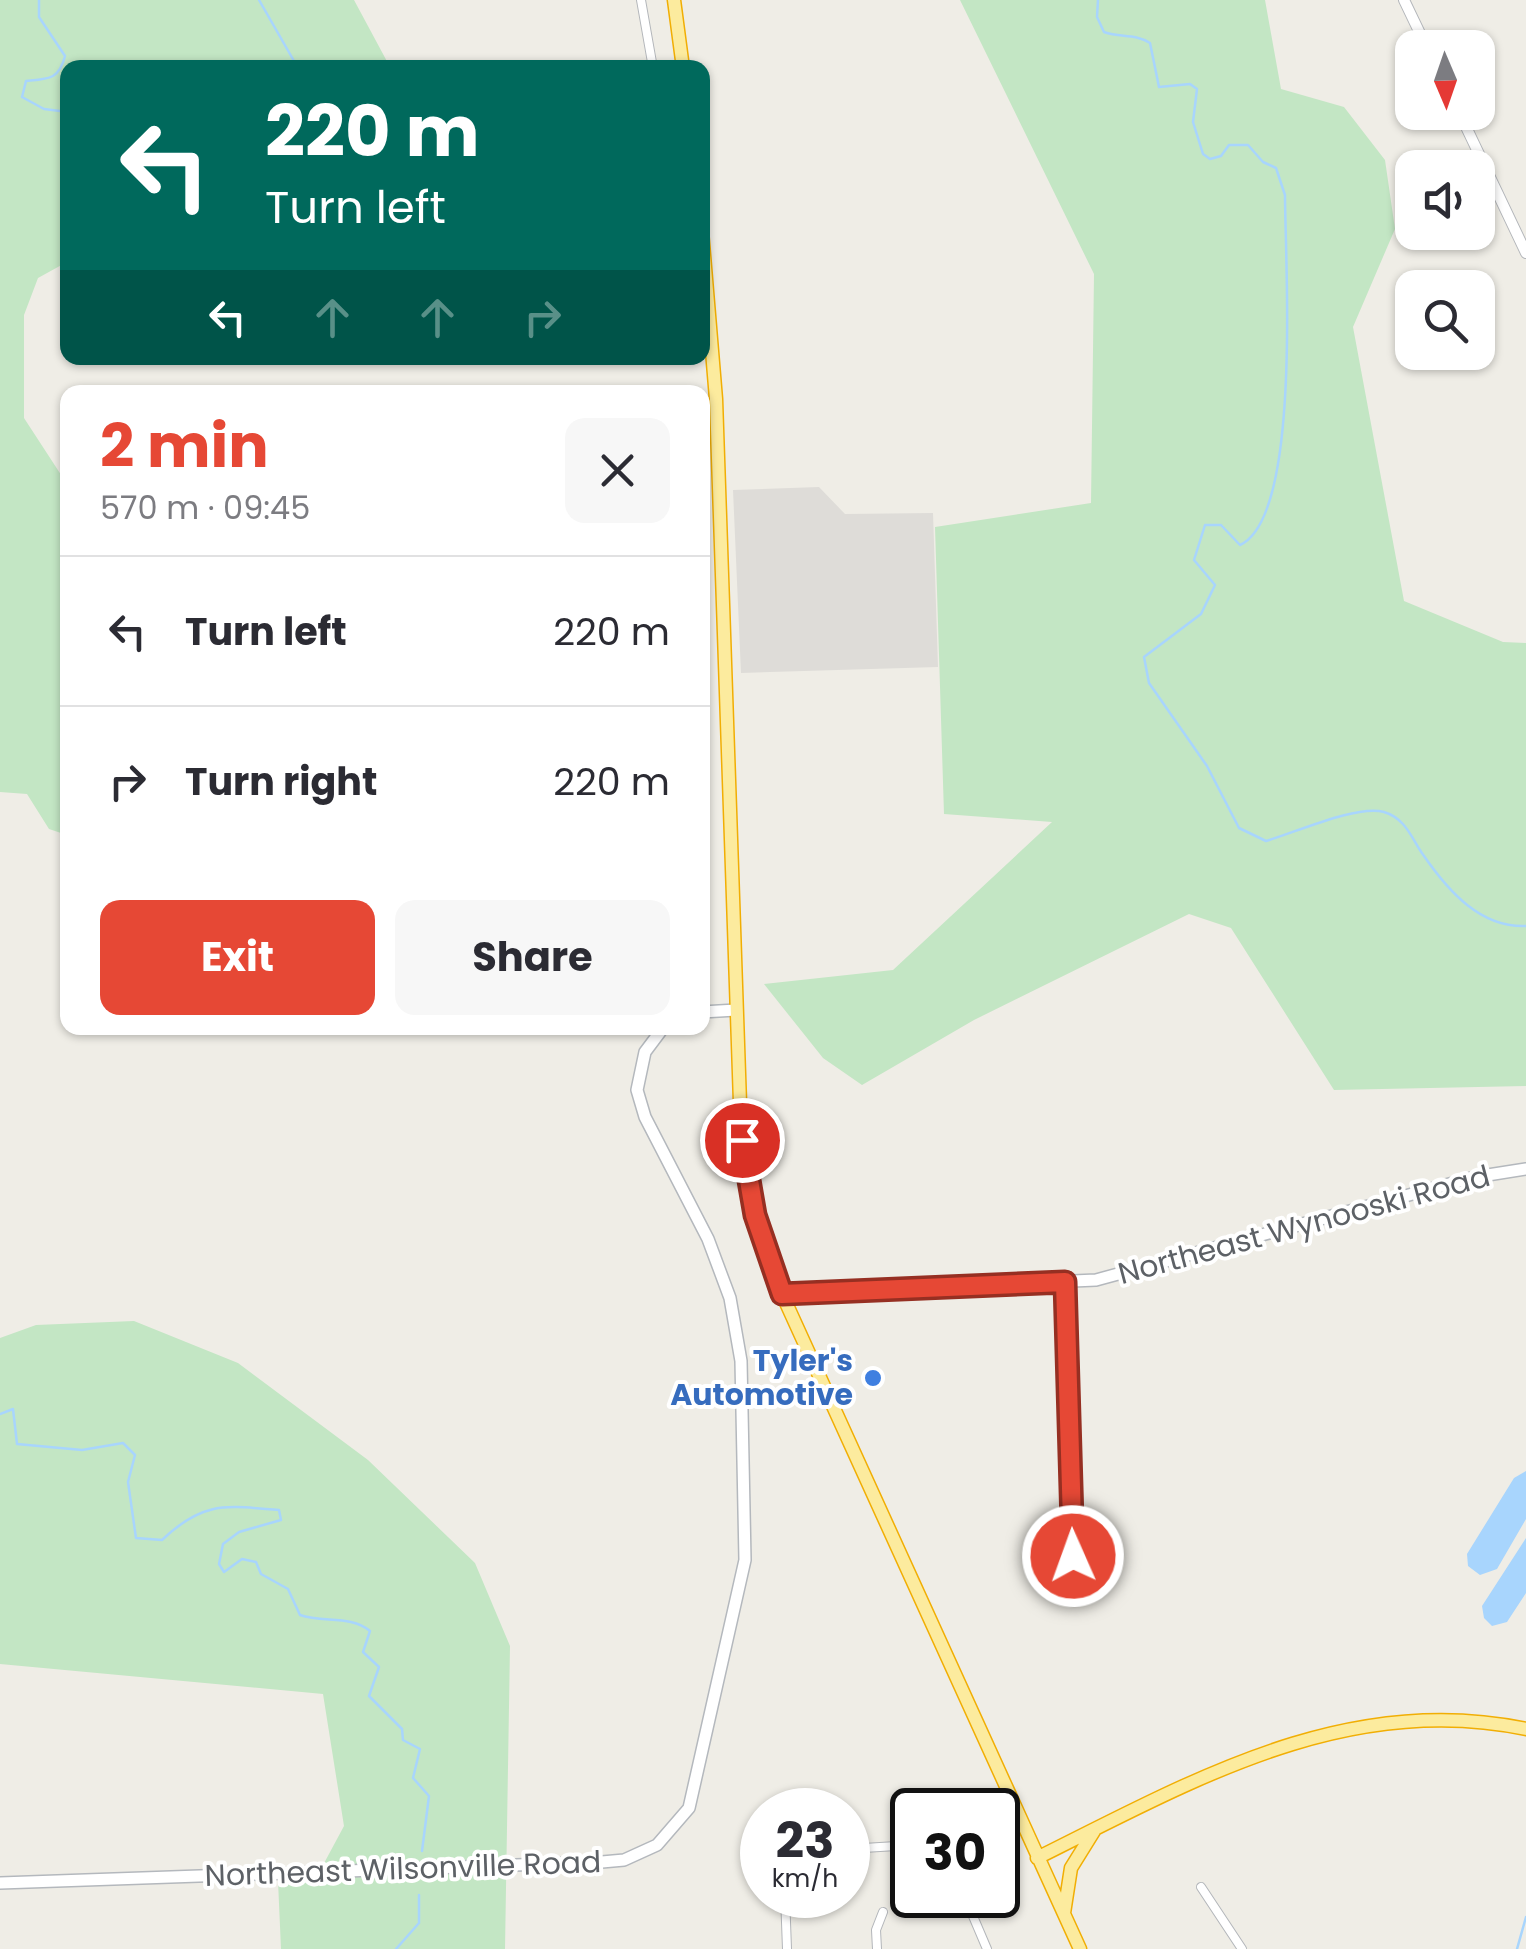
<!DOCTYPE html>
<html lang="en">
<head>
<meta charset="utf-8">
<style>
	:root { --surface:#fff; --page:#f7f7f7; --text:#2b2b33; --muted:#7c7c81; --line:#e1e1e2; --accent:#e64835 }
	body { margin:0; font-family:Poppins,sans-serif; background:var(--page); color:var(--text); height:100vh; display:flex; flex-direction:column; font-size:38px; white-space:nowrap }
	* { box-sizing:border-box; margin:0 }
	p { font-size:32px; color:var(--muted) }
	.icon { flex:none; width:55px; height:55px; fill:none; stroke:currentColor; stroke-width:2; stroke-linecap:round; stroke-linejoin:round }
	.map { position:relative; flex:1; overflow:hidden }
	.side { position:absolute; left:60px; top:385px; width:650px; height:650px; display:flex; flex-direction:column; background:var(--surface); border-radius:20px; box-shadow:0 2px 8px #0004 }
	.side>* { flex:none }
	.guide { position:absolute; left:60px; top:60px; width:650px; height:305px; border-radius:20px; box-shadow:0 2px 8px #0004; background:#00695c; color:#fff; overflow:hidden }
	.needle { width:65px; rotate:178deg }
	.fabs { position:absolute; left:1395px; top:30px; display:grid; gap:20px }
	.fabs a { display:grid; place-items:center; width:100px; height:100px; border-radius:20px; background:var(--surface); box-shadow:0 2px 8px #0004; font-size:50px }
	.speed { position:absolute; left:740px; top:1788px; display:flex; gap:20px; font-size:50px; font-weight:700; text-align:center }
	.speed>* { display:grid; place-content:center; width:130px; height:130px; border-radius:50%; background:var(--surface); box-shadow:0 2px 8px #0004; line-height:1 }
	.speed small { font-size:25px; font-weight:400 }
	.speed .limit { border:5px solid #111; border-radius:15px; background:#fff; color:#111 }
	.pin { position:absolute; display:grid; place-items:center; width:85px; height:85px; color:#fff; margin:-42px; border:5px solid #fff; border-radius:50%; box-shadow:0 2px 10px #0007 }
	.me { position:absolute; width:110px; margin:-55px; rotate:358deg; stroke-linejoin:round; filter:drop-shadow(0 0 8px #0008) }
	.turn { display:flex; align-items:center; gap:35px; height:210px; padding:0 40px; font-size:45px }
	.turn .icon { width:130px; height:130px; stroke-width:2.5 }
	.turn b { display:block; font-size:70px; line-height:85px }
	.lanes { display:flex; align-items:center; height:95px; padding:0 40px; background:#0003; justify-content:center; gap:50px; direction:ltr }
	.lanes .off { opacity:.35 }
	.round { display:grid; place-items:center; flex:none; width:105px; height:105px; border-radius:20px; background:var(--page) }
	.summary { display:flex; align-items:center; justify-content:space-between; height:170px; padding:0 40px }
	h1 { font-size:60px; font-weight:700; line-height:75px; color:var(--accent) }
	.button { display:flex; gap:20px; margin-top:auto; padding:20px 40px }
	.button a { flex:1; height:115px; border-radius:20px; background:var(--accent); color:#fff; font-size:40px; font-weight:700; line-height:115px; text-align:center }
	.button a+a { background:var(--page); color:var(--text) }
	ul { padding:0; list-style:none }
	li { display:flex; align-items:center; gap:30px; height:150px; padding:0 40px; border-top:2px solid var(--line) }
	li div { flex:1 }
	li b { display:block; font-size:38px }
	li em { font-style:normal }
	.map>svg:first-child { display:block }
</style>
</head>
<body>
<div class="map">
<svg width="1526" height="1949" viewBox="0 0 1526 1949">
	<rect width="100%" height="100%" fill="#efede6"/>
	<path fill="#dedcd8" d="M819 487 845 514 933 513 938 667 741 673 733 490Z"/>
	<path fill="#c3e6c4" d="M0 0H354L390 67 68 68 67 262 38 278 24 315V418L67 484V835L49 829 27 794 0 792Z
		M960 0H1265L1281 89 1344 107 1385 160 1395 229 1353 327 1404 601 1503 642 1526 643V1086L1334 1090 1231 928 1189 914 974 1020 862 1085 823 1058 764 984 893 970 1052 822 944 814 935 527 1091 503 1094 274Z
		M134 1321 238 1363 368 1460 475 1563 510 1646 505 1949H281L278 1881 315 1880 344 1826 323 1694 0 1664V1338L36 1325Z"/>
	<path fill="#a8d5fd" d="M1526 1471V1519L1497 1569 1480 1575 1468 1566 1467 1554 1514 1478Z
		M1526 1538V1593L1507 1622 1492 1626 1484 1618 1482 1606Z"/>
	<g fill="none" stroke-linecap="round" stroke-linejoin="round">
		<path stroke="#a8d5fd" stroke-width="2.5" d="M39 0V17L65 56C59 80 48 79 26 81L22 97 44 109 68 112
			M259 0 298 68
			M1098 0 1097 17 1104 32C1121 38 1134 33 1150 43L1159 87 1190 84 1197 89 1193 122 1203 154 1210 159 1221 156 1229 145H1248L1263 162 1276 168 1285 195C1285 260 1302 517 1240 545L1221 525H1205L1194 560 1215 585 1201 614 1144 657 1149 683 1207 766 1239 828 1266 841C1294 833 1358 804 1384 812 1407 819 1412 840 1424 856 1449 892 1481 928 1526 926
			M0 1414 13 1409 17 1444 82 1450 123 1443 135 1455 128 1482 136 1538 162 1540C204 1500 226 1506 279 1510L281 1520 239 1532 223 1544 219 1564 224 1572 242 1559 256 1562 261 1574 288 1589 300 1615C323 1623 351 1615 370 1631L363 1652 379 1667 369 1696 402 1729 403 1740 420 1749 413 1778 429 1796 422 1851
			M396 1949 419 1923V1895
			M1517 1949 1526 1917"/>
		<g stroke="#b3b6ba" stroke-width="10">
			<path id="minor" d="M641 0 653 68
				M1065 1282 1073 1557 1083 1572
				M848 1849 912 1845
				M1201 1887 1242 1949
				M785 1895 787 1949
				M964 1895 987 1949
				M877 1949 876 1930 883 1912"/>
		</g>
		<g stroke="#b3b6ba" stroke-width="12">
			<path id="tertiary" d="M1404 0 1427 48
				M1459 112 1526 253"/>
		</g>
		<g stroke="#b4b8bd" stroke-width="14">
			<path id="secondary" d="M702 1012 736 1010
				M782 1294 1096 1280 1475 1177 1526 1169
				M0 1883 602 1862 624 1860 657 1845 689 1808 745 1560 741 1361 730 1298 708 1239 645 1117 637 1090 645 1052 663 1028"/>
		</g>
		<g stroke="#f1ae04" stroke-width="15">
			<path id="trunk" d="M674 0 683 68
				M702 231 716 399 740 1103 749 1188 782 1294 1080 1949
				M1037 1858C1192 1781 1347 1691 1526 1729
				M1064 1913 1071 1868 1094 1831"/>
		</g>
		<use href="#minor" stroke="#fff" stroke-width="8"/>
		<use href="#tertiary" stroke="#fff" stroke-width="10"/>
		<use href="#secondary" stroke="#fff" stroke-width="11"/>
		<use href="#trunk" stroke="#fceb9e" stroke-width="12"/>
	</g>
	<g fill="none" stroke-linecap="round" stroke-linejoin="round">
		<g stroke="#962f22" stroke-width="25">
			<path id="route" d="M742 1140 755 1215 782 1294 1065 1282 1073 1556"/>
		</g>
		<use href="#route" stroke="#e64835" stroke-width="18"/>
	</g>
	<circle fill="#3f7fe0" stroke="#fff" stroke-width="4" cx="873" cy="1378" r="10"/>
	<g text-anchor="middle" stroke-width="8" stroke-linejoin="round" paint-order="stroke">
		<g font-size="30" fill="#5d6166" stroke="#fff">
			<text transform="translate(1304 1225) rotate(-15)" y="10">Northeast Wynooski Road</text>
			<text transform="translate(403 1869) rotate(-2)" y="10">Northeast Wilsonville Road</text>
		</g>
		<g font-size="30" font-weight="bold" fill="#366cbe" stroke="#fff" text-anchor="end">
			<text x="853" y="1371">Tyler's<tspan x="853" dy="34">Automotive</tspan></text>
		</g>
	</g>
</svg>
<div class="fabs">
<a><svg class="needle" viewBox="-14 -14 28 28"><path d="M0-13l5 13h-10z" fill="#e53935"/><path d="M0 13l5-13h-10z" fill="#7c7c81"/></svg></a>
<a><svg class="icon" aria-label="sound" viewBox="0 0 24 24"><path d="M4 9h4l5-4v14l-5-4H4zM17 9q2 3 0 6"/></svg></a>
<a><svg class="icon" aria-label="search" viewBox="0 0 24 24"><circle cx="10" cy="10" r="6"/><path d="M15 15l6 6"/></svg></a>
</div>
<div class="speed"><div>23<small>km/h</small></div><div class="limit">30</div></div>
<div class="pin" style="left:742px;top:1140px;background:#d93025"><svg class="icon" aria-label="arrive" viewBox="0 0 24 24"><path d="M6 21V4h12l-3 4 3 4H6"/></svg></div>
<svg class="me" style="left:1073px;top:1556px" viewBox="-20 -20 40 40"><circle r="17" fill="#e64835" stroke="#fff" stroke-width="3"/><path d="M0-11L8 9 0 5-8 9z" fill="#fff"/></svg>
<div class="guide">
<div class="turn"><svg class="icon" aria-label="left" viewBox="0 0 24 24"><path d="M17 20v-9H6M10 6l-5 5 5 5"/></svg><div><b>220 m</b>Turn left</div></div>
<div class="lanes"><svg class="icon" aria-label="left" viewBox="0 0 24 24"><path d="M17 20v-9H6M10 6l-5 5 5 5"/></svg><svg class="icon off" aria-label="ahead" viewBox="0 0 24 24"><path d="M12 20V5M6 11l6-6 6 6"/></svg><svg class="icon off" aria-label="ahead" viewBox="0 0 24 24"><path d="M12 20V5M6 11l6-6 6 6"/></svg><svg class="icon off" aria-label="right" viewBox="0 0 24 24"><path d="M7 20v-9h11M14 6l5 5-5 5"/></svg></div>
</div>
<section class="side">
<div class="summary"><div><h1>2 min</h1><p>570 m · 09:45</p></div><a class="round"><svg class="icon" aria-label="close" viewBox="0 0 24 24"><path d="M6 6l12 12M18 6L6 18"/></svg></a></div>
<ul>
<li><svg class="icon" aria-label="left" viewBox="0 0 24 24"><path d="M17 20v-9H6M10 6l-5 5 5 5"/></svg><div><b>Turn left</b></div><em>220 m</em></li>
<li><svg class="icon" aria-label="right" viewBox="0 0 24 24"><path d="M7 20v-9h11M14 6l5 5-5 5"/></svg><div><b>Turn right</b></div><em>220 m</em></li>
</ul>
<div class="button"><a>Exit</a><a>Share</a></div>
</section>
</div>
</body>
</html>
